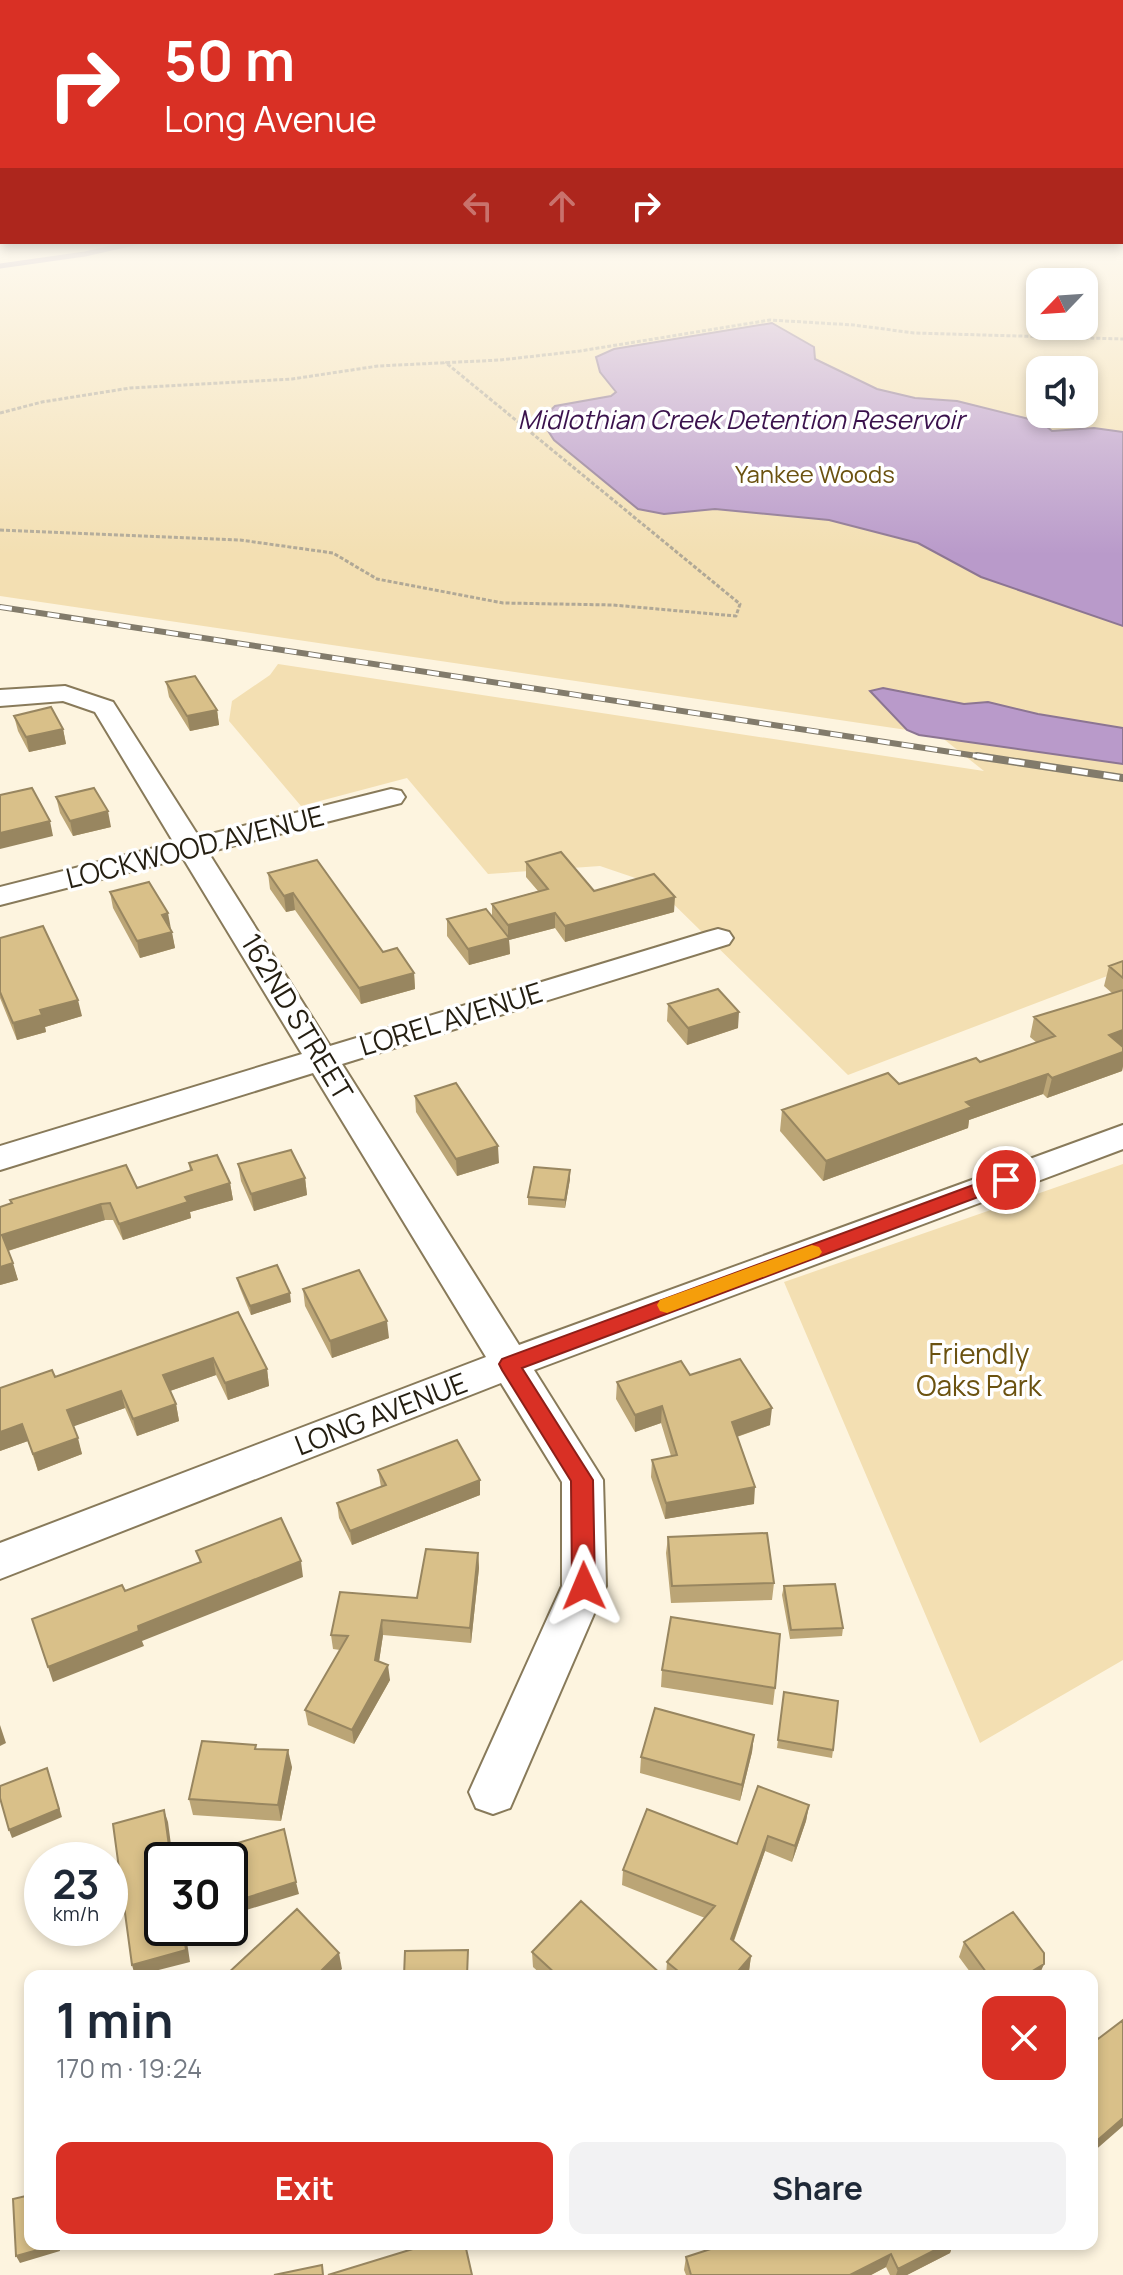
<!DOCTYPE html>
<html lang="en">
<head>
<meta charset="utf-8">
<style>
	:root { --surface:#fff; --page:#f2f2f3; --text:#1f2937; --muted:#747a83; --accent:#d93025 }
	body { margin:0; font-family:Manrope,sans-serif; background:var(--page); color:var(--text); height:100vh; display:flex; flex-direction:column; font-size:30px; white-space:nowrap }
	* { box-sizing:border-box; margin:0 }
	p { font-size:26px; color:var(--muted) }
	.icon { flex:none; width:44px; height:44px; fill:none; stroke:currentColor; stroke-width:2; stroke-linecap:round; stroke-linejoin:round }
	.map { position:relative; flex:1; overflow:hidden }
	.side { position:absolute; left:24px; top:1970px; width:1074px; height:280px; display:flex; flex-direction:column; background:var(--surface); border-radius:16px; box-shadow:0 4px 12px #0003 }
	.side>* { flex:none }
	.guide { position:absolute; left:0px; top:0px; width:1124px; height:244px; box-shadow:0 4px 12px #0003; background:#d93025; color:#fff; overflow:hidden }
	.needle { width:52px; rotate:245deg }
	.controls { position:absolute; left:1026px; top:268px; display:grid; gap:16px }
	.controls a { display:grid; place-items:center; width:72px; height:72px; border-radius:16px; background:var(--surface); box-shadow:0 4px 12px #0003; font-size:40px }
	.speed { position:absolute; left:24px; top:1842px; display:flex; gap:16px; font-size:40px; font-weight:700; text-align:center }
	.speed>* { display:grid; place-content:center; width:104px; height:104px; border-radius:50%; background:var(--surface); box-shadow:0 4px 12px #0003; line-height:1 }
	.speed small { font-size:20px; font-weight:400 }
	.speed .limit { border:4px solid #111; border-radius:12px; background:#fff; color:#111 }
	.pin { position:absolute; display:grid; place-items:center; width:68px; height:68px; color:#fff; margin:-34px; border:4px solid #fff; border-radius:50%; box-shadow:0 2px 8px #0007 }
	.me { position:absolute; width:88px; margin:-44px; rotate:359deg; stroke-linejoin:round; filter:drop-shadow(0 0 6px #0008) }
	.turn { display:flex; align-items:center; gap:28px; height:168px; padding:0 32px; font-size:36px }
	.turn .icon { width:104px; height:104px; stroke-width:2.5 }
	.turn b { display:block; font-size:56px; line-height:68px }
	.lanes { display:flex; align-items:center; height:76px; padding:0 32px; background:#0003; justify-content:center; gap:40px; direction:ltr }
	.lanes .off { opacity:.35 }
	.round { display:grid; place-items:center; flex:none; width:84px; height:84px; border-radius:16px; background:var(--page) }
	.head { display:flex; align-items:center; justify-content:space-between; height:136px; padding:0 32px }
	h1 { font-size:48px; font-weight:700; line-height:60px }
	.cta { display:flex; gap:16px; margin-top:auto; padding:16px 32px }
	.cta a { flex:1; height:92px; border-radius:16px; background:var(--accent); color:#fff; font-size:32px; font-weight:700; line-height:92px; text-align:center }
	.cta a+a { background:var(--page); color:var(--text) }
	.map>svg:first-child { display:block }
</style>
</head>
<body>
<div class="map">
<svg width="1123" height="2275" viewBox="0 0 1123 2275">
	<rect width="100%" height="100%" fill="#fdf4df"/>
	<path fill="#f3dfb2" fill-rule="evenodd" d="M0 237 2 242H1122L1123 237V970L848 1075 653 884 600 866 488 874 407 778 301 806 229 721 232 701 270 675 278 664 984 771 931 729 903 726 907 730 0 596ZM1040 282H1084V326H1040ZM1040 370H1084V414H1040Z
		M1123 1164V1660L980 1743 784 1282Z"/>
	<path fill="#b99aca" stroke="#8c7592" stroke-width="2" d="M772 323 814 347 815 359 877 389 915 398 957 401 1041 422 1052 431 1094 428 1123 432V626L981 577 918 543 829 520 715 509 664 514 638 509 554 440 541 420 555 406 611 396 616 392 600 372 596 357 614 349Z
		M883 688 964 704 988 702 1038 714 1123 728V764L919 735 907 730 870 691Z"/>
	<g fill="none" stroke-linecap="round" stroke-linejoin="round">
		<path stroke="#8c7592" stroke-width="5" d="M0 266 85 254 138 242"/>
		<g stroke="#887a5a" stroke-width="4">
			<path id="street" d="M65 686 113 702 199 837 391 789 401 791 405 797 401 803 208 852 330 1046 707 932 718 929 729 932 733 938 729 944 342 1064 519 1345 1123 1125V1149L534 1370 603 1480 606 1586 510 1808 493 1814 476 1808 469 1792 562 1586V1482L501 1383 0 1579V1543L486 1357 313 1073 0 1170V1146L302 1054 183 858 0 905V887L174 843 95 712 63 701 0 706V690Z"/>
		</g>
		<path stroke="#b0a896" stroke-width="3" stroke-dasharray="4 2" stroke-linecap="butt" d="M0 413 42 402 130 388 292 379 378 366 500 360 580 351 770 320 854 325 914 333 1123 339
			M0 530 240 540 333 553 377 579 503 603 613 605 736 616 740 604 445 362"/>
		<use href="#street" fill="#fff" fill-rule="evenodd"/>
		<g stroke="#827b6b" stroke-width="6">
			<path id="rail-far1" d="M0 607 990 758"/>
		</g>
		<g stroke="#827b6b" stroke-width="8">
			<path id="rail" d="M977 756 1123 778"/>
		</g>
		<use href="#rail-far1" stroke="#fff" stroke-width="4" stroke-dasharray="12" stroke-linecap="butt"/>
		<use href="#rail" stroke="#fff" stroke-width="5" stroke-dasharray="16" stroke-linecap="butt"/>
	</g>
	<path fill="#bba576" d="M166 682 217 710 219 725 190 731 169 697Z
		M14 716 63 729 66 744 29 752 18 731Z
		M56 797 111 827 73 836 60 813Z
		M526 862 594 891 674 912 565 942 555 928 509 940 510 954 469 965 447 936V919L492 916V904L538 891 526 877Z
		M268 873 414 973 415 989 361 1004 295 910 286 912 270 889Z
		M110 892 171 930 175 948 140 958 113 908Z
		M0 938 82 1016 45 1027 46 1032 17 1040 0 998Z
		M1123 961V1066L1122 1071 1047 1098 1043 1094 969 1120 968 1128 823 1181 780 1131 782 1110 899 1084 980 1062 1036 1042 1030 1037 1034 1017 1113 994 1104 986 1109 966Z
		M668 1004 738 1028 687 1045 667 1021Z
		M415 1096 499 1163 457 1176 416 1112Z
		M189 1163 230 1183 233 1200 190 1212 191 1218 123 1240 113 1220H105L8 1251 18 1280 0 1285V1207L137 1188 190 1171Z
		M238 1164 305 1178 307 1195 254 1211 241 1181Z
		M570 1179 565 1208 528 1205V1197Z
		M237 1278 291 1302 251 1315 239 1286Z
		M303 1289 389 1338 332 1358 305 1306Z
		M238 1312 267 1369 269 1386 228 1400 216 1375 170 1391 176 1404 179 1421 137 1436 125 1408 73 1426 82 1454 38 1471 28 1441 0 1451V1388L55 1377Z
		M690 1375 770 1425 737 1437 754 1504 665 1519 651 1477 652 1460 671 1456 661 1423 635 1432 616 1399 617 1382Z
		M378 1470 480 1480V1495L352 1545 339 1518 337 1503 381 1487Z
		M668 1537 774 1583 772 1600 671 1603 666 1553Z
		M478 1553 479 1568 471 1643 383 1635 379 1661 390 1680 354 1744 308 1725 305 1710 340 1650 333 1649 331 1635 417 1598Z
		M784 1586 843 1628 842 1636 790 1639 782 1595Z
		M662 1670 775 1688 773 1705 661 1687Z
		M784 1692 833 1750 832 1758 777 1748Z
		M754 1735 752 1752 740 1801 640 1773 641 1757Z
		M256 1745V1749L292 1767 281 1821 193 1815 189 1799Z
		M809 1805 806 1821 792 1862 765 1851 734 1941 751 1956 749 1971 744 1976H666L667 1962 705 1918 622 1885 623 1870 737 1844Z
		M964 1942 1039 1976H973L959 1957Z
		M532 1952 663 1976H543L533 1967Z
		M726 2244H953L950 2253 907 2275H890L886 2267 871 2275H686L684 2270 686 2257Z"/>
	<path fill="#988660" d="M217 710 219 725 190 731 187 716Z
		M63 729 66 744 29 752 26 737Z
		M108 811 111 827 73 836 70 821Z
		M50 821 53 836 0 849V833Z
		M293 893 295 910 286 912 284 896Z
		M675 897 674 912 565 942V926Z
		M168 913 171 929 162 915Z
		M555 913V928L509 940 510 954 469 965 468 949 508 938V925Z
		M172 932 175 948 140 958 137 941Z
		M414 973 415 989 361 1004 359 988Z
		M78 1000 82 1016 45 1027 46 1032 17 1040 13 1023 40 1010Z
		M739 1012 738 1028 687 1045 688 1028Z
		M1123 1030V1049L1109 1035Z
		M1123 1052V1066L1122 1071 1047 1098 1052 1078Z
		M1048 1074 1043 1094 969 1120 968 1128 823 1181 826 1161 966 1102Z
		M498 1146 499 1163 457 1176 456 1159Z
		M570 1170V1179L565 1208V1200Z
		M305 1178 307 1195 254 1211 251 1194Z
		M230 1183 233 1200 190 1212 191 1218 123 1240 119 1224 185 1197Z
		M101 1204 105 1220 7 1251 2 1235Z
		M13 1263 18 1280 0 1285V1267Z
		M290 1293 291 1302 251 1315 250 1306Z
		M387 1321 389 1338 332 1358 330 1341Z
		M213 1358 216 1375 167 1392 163 1375Z
		M267 1369 269 1386 228 1400 225 1383Z
		M121 1391 125 1408 72 1427 67 1410Z
		M176 1404 179 1421 137 1436 133 1419Z
		M662 1406 661 1423 635 1432V1415Z
		M772 1408 770 1425 730 1439 732 1422Z
		M22 1424 28 1441 0 1451V1432Z
		M78 1438 82 1454 38 1471 33 1454Z
		M480 1480V1495L352 1545 350 1531Z
		M755 1487 754 1504 665 1519 666 1503Z
		M478 1553 479 1568 471 1643 470 1628Z
		M301 1561 303 1577 142 1641 144 1646 53 1682 48 1667 138 1626Z
		M382 1620 383 1635 377 1675 375 1660Z
		M388 1665 390 1680 354 1744 352 1730Z
		M0 1725 6 1743 0 1746Z
		M754 1735 752 1752 740 1801 742 1785Z
		M288 1750 292 1767 281 1821 278 1805Z
		M47 1768 62 1817 12 1838 9 1830Z
		M809 1805 806 1821 792 1862 795 1846Z
		M164 1810 168 1822 173 1860H171Z
		M768 1836 765 1851 729 1954 731 1939Z
		M296 1882 299 1894 230 1915V1903Z
		M183 1928H189L185 1929 190 1962 135 1976 132 1965Z
		M339 1953 342 1969 334 1976H323L322 1970Z
		M751 1956 749 1971 744 1976H734Z
		M1044 1964 1039 1976H1024Z
		M1123 2118V2126L1092 2153V2145Z
		M56 2244H59L60 2251 20 2263 16 2256Z
		M947 2244H953L950 2253 907 2275H896L898 2269Z
		M891 2254 886 2267 871 2275H850Z"/>
	<path fill="#d9c089" stroke="#988660" stroke-width="2" d="M195 676 217 710 187 716 166 682Z
		M51 707 63 729 26 737 14 716Z
		M32 788 50 821 0 833V795Z
		M94 788 108 811 70 821 56 797Z
		M561 852 594 891 654 874 675 897 565 926 555 913 508 925 492 904 548 889 526 862Z
		M317 860 383 952 397 948 414 973 359 988 293 893 284 896 268 873Z
		M149 882 168 913 162 915 172 932 137 941 110 892Z
		M486 909 509 938 468 949 447 919Z
		M43 926 78 1000 40 1010 42 1015 13 1023 0 992V938Z
		M1123 961V978L1109 966Z
		M718 989 739 1012 688 1028 668 1004Z
		M1123 990V1030L1109 1035 1123 1047V1052L1052 1078 1048 1074 966 1102 972 1107 826 1161 782 1110 888 1073 899 1084 976 1058 980 1062 1055 1036 1034 1017Z
		M456 1083 498 1146 456 1159 415 1096Z
		M291 1150 305 1178 251 1194 238 1164Z
		M217 1155 230 1183 185 1197 188 1202 119 1224 110 1203 101 1204 2 1235 13 1263 0 1267V1207L12 1203 10 1200 126 1165 137 1188 192 1170 189 1163Z
		M534 1167 570 1170 565 1200 528 1197Z
		M277 1265 290 1293 250 1306 237 1278Z
		M359 1270 387 1321 330 1341 303 1289Z
		M238 1312 267 1369 225 1383 213 1358 163 1375 176 1404 133 1419 121 1391 67 1410 78 1438 33 1454 22 1424 0 1432V1388L52 1370 55 1377Z
		M740 1359 772 1408 732 1422 755 1487 666 1503 652 1460 677 1455 662 1406 635 1415 617 1382 681 1361 690 1375Z
		M457 1440 480 1480 350 1531 337 1503 386 1485 378 1470Z
		M281 1518 301 1561 138 1626 139 1631 48 1667 32 1619 122 1585 125 1591 201 1562 196 1551Z
		M767 1533 774 1583 672 1586 668 1537Z
		M426 1549 478 1553 470 1628 382 1620 375 1660 388 1665 352 1730 305 1710 348 1636 331 1635 340 1592 417 1598Z
		M835 1584 843 1628 791 1630 784 1586Z
		M671 1617 780 1634 775 1688 662 1670Z
		M784 1692 838 1701 833 1750 778 1740Z
		M655 1708 754 1735 742 1785 641 1757Z
		M202 1741 256 1745 255 1749 288 1750 278 1805 189 1799Z
		M47 1768 59 1809 9 1830 0 1798V1786Z
		M758 1786 809 1805 795 1846 768 1836 731 1939 751 1956 734 1976H684L667 1962 715 1906 623 1870 647 1809 737 1844Z
		M164 1810 171 1860H162V1928H183L186 1950 132 1965 113 1824Z
		M284 1829 296 1882 230 1903V1860H181Z
		M581 1901 663 1976H558L532 1952Z
		M297 1909 339 1953 322 1970 329 1976H225Z
		M1013 1912 1044 1953V1964L1024 1976H989L964 1942Z
		M468 1950 467 1976H404L405 1951Z
		M1123 2020V2118L1092 2145V2032L1098 2039Z
		M30 2195V2244L56 2245 16 2256 13 2199Z
		M429 2244H465L472 2275H328Z
		M726 2244H947L898 2269 891 2254 850 2275H691L686 2257Z
		M322 2265 323 2275H274Z"/>
	<linearGradient id="sky" x2="0" y2="1"><stop stop-color="#95aadc"/><stop offset="0.43" stop-color="#fefaf1"/><stop offset="1" stop-color="#fefaf1" stop-opacity="0"/></linearGradient>
	<rect width="1123" height="555" fill="url(#sky)"/>
	<path fill="#d93025" stroke="#8d1f18" stroke-width="2" d="M1006 1173 1015 1180 1013 1184 522 1368 593 1480 595 1586 592 1593 584 1596 576 1593 572 1586 571 1481 502 1370 499 1364 502 1359Z"/>
	<path fill="#f59e0b" d="M812 1245 819 1247 822 1252 819 1256 667 1313 660 1311 657 1305 660 1300Z"/>
	<g text-anchor="middle" stroke-width="7" stroke-linejoin="round" paint-order="stroke">
		<g font-size="24" fill="#6b5210" stroke="#fff">
			<text x="815" y="483">Yankee Woods</text>
		</g>
		<g font-size="26" font-style="italic" fill="#3b124d" stroke="#fff">
			<text x="741" y="429">Midlothian Creek Detention Reservoir</text>
		</g>
		<g font-size="28" fill="#241e11" stroke="#fff">
			<text transform="translate(195 847) rotate(-14)" y="10">LOCKWOOD AVENUE</text>
			<text transform="translate(297 1017) rotate(59)" y="10">162ND STREET</text>
			<text transform="translate(451 1019) rotate(-17)" y="10">LOREL AVENUE</text>
			<text transform="translate(381 1414) rotate(-21)" y="10">LONG AVENUE</text>
		</g>
		<g font-size="28" fill="#6b5210" stroke="#fff">
			<text x="979" y="1364">Friendly<tspan x="979" dy="32">Oaks Park</tspan></text>
		</g>
	</g>
</svg>
<div class="controls">
<a><svg class="needle" viewBox="-14 -14 28 28"><path d="M0-13l5 13h-10z" fill="#e53935"/><path d="M0 13l5-13h-10z" fill="#747a83"/></svg></a>
<a><svg class="icon" aria-label="sound" viewBox="0 0 24 24"><path d="M4 9h4l5-4v14l-5-4H4zM17 9q2 3 0 6"/></svg></a>
</div>
<div class="speed"><div>23<small>km/h</small></div><div class="limit">30</div></div>
<div class="pin" style="left:1006px;top:1180px;background:#d93025"><svg class="icon" aria-label="arrive" viewBox="0 0 24 24"><path d="M6 21V4h12l-3 4 3 4H6"/></svg></div>
<svg class="me" style="left:584px;top:1586px" viewBox="-20 -20 40 40"><path d="M0-17L14 15 0 8-14 15z" fill="#d93025" stroke="#fff" stroke-width="4"/></svg>
<div class="guide">
<div class="turn"><svg class="icon" aria-label="right" viewBox="0 0 24 24"><path d="M7 20v-9h11M14 6l5 5-5 5"/></svg><div><b>50 m</b>Long Avenue</div></div>
<div class="lanes"><svg class="icon off" aria-label="left" viewBox="0 0 24 24"><path d="M17 20v-9H6M10 6l-5 5 5 5"/></svg><svg class="icon off" aria-label="ahead" viewBox="0 0 24 24"><path d="M12 20V5M6 11l6-6 6 6"/></svg><svg class="icon" aria-label="right" viewBox="0 0 24 24"><path d="M7 20v-9h11M14 6l5 5-5 5"/></svg></div>
</div>
<section class="side">
<div class="head"><div><h1>1 min</h1><p>170 m · 19:24</p></div><a class="round" style="background:#d93025;color:#fff"><svg class="icon" aria-label="close" viewBox="0 0 24 24"><path d="M6 6l12 12M18 6L6 18"/></svg></a></div>
<div class="cta"><a>Exit</a><a>Share</a></div>
</section>
</div>
</body>
</html>
